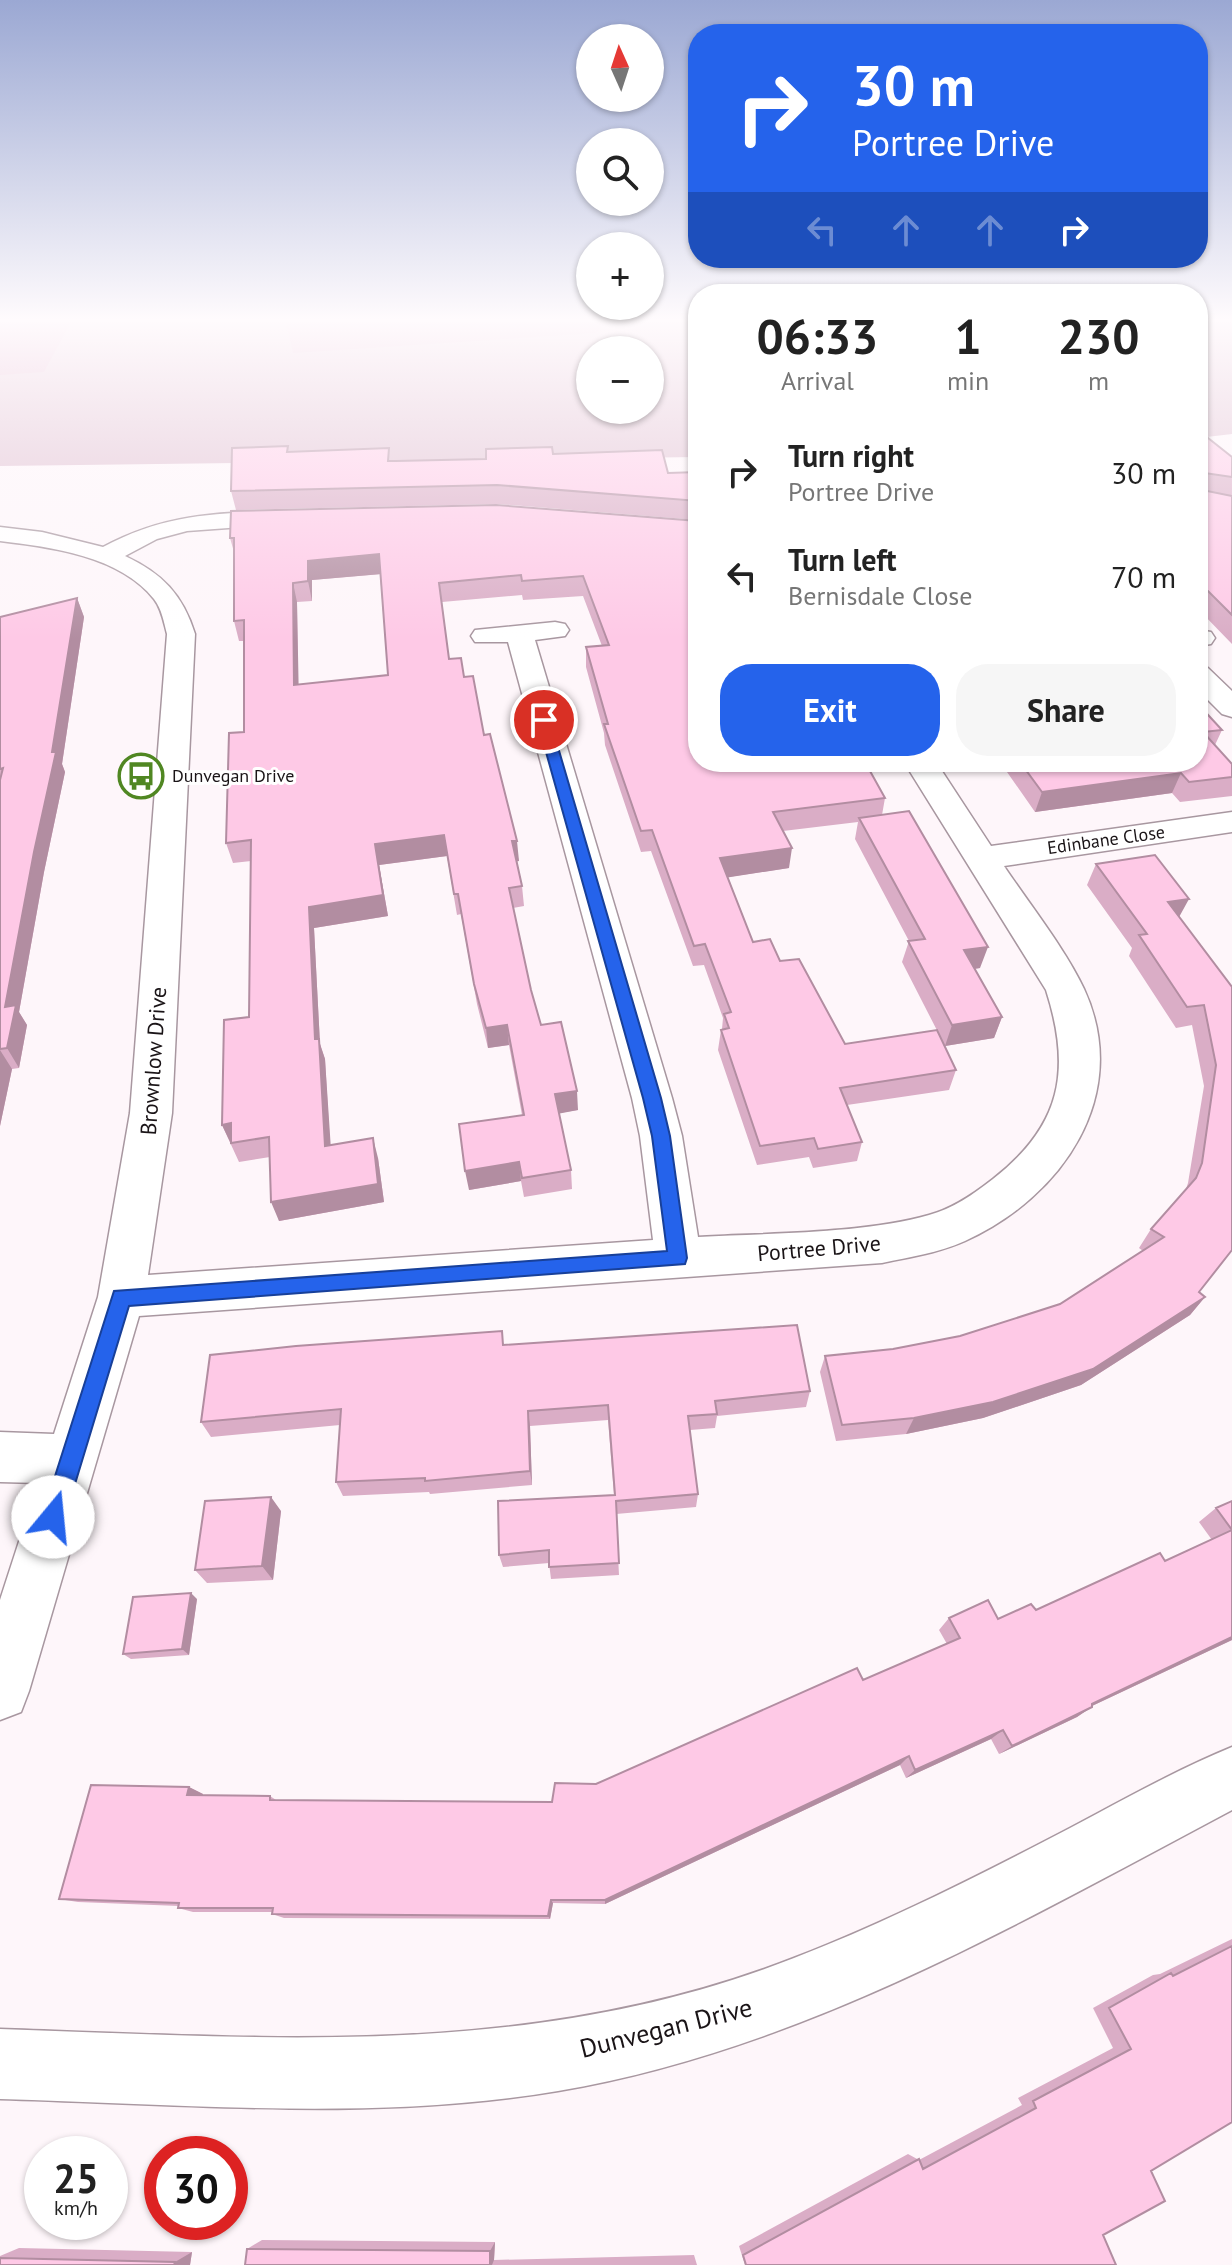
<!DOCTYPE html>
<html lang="en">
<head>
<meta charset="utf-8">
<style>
	:root { --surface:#fff; --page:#f6f6f6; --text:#222; --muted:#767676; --accent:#2563eb }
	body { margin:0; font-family:"PT Sans",sans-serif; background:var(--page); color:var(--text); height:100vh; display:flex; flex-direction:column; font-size:30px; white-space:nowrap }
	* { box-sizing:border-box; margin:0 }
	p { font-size:26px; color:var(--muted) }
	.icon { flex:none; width:44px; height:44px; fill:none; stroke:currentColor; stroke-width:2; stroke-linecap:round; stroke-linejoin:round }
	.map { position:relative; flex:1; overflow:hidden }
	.panel { position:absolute; left:688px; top:284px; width:520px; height:488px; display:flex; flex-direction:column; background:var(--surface); border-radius:32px; box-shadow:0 2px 6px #0004 }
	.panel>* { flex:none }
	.banner { position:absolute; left:688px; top:24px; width:520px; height:244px; border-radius:32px; box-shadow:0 2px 6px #0004; background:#2563eb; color:#fff; overflow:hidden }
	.needle { width:52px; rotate:357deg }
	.fabs { position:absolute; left:576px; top:24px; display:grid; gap:16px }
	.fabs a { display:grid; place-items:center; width:88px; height:88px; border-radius:50%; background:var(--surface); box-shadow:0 2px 6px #0004; font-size:40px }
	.speed { position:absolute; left:24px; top:2136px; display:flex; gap:16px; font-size:40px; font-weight:700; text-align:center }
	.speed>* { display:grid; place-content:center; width:104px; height:104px; border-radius:50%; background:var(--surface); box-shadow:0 2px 6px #0004; line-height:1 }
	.speed small { font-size:20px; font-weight:400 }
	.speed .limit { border:12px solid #d22; background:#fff; color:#111 }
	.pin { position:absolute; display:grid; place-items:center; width:68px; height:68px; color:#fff; margin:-34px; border:4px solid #fff; border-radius:50%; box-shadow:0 2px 8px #0007 }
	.me { position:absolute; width:88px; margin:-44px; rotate:17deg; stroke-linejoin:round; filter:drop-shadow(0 0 6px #0008) }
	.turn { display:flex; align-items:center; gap:28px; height:168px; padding:0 32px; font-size:36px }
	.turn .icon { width:104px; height:104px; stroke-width:2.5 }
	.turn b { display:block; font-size:56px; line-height:68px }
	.lanes { display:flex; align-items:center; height:76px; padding:0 32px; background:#0003; justify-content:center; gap:40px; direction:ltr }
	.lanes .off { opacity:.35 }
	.eta { display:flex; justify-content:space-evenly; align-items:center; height:136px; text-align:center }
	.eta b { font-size:48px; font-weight:600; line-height:56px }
	.action { display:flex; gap:16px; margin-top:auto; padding:16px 32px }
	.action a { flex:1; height:92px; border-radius:32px; background:var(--accent); color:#fff; font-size:32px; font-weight:600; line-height:92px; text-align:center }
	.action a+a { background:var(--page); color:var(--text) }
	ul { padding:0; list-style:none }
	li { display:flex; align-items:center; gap:24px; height:104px; padding:0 32px }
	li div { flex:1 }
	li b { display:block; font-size:30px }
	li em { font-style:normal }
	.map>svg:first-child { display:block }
</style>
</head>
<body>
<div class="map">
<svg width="1232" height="2265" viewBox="0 0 1232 2265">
	<rect width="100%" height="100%" fill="#fef6fa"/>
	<path fill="#debdcf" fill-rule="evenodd" d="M0 322H698V457L0 466ZM590 350H650V410H590Z
		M1198 322H1232V434L1198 438Z"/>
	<path fill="#dca9c5" d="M71 322 44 372 0 375V323Z
		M286 322H607L596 333 293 353Z"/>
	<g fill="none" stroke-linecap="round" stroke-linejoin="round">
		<g stroke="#a897a0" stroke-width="3">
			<path id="minor" d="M287 511 296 513 299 518 296 523 187 531 157 539 125 556C162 573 183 595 195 634L172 1113 148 1275 653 1240 640 1136 632 1098 508 642H475L471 636 475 630 555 622 565 624 569 630 565 636 535 640 672 1098 682 1136 698 1237C768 1233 862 1234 929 1215 952 1209 974 1194 993 1179 1061 1126 1072 1071 1046 990L904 762H936L991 846 1232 812V832L1004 866C1028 902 1066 950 1084 989 1133 1095 1062 1197 965 1241 938 1253 910 1257 882 1263L139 1316 29 1691 21 1712 0 1720V1600L38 1483 0 1482V1432L54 1434 98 1297 130 1113 167 634C164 623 162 609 154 599 120 556 51 547 0 541V527L42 532 103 547C166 513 218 513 287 511Z
				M1198 630 1211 632 1215 638 1211 644 1198 646Z
				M1198 665 1208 668 1232 691V717L1222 714 1198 690Z
				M1232 1747V1810C1017 1924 801 2050 558 2091 374 2122 185 2104 0 2099V2029C273 2038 534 2060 794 1958 889 1921 980 1875 1070 1828 1123 1800 1176 1770 1232 1747Z"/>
		</g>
		<use href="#minor" fill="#fff" fill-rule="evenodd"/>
	</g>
	<path fill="#daadc6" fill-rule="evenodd" d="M1198 430 1232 477V644L1200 611H1198Z
		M290 452 391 461 486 459 553 454 668 473 698 472V520L498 504 236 510 231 491Z
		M698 521 885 798 882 815 980 968 975 969 1002 1017 994 1038 945 1046 902 962 909 941 855 839 858 822 783 831 789 868 728 877 753 942 780 961 845 1044 956 1070 949 1090 847 1105 862 1142 857 1161 813 1168 809 1157 757 1165 718 1050 721 1030 722 1029 723 1018 704 965 693 966 651 851 641 852 605 745 604 733 586 667V647L602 646 583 596 523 600 522 595 442 602 449 659 464 677 484 735 519 861H517L522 886 524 906 513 908 531 990 541 1025 578 1110 559 1113 571 1170 572 1189 524 1197 521 1181 469 1190 522 1115 509 1045 488 1048 477 1004 461 914 457 915 447 856 379 865 388 916 314 928 320 1044 325 1059 330 1145 378 1158 384 1202 279 1221 270 1157 239 1162 222 1125 249 1017 251 861 233 863 226 843 244 732V641H239L234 621V552L230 538ZM380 574 388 675 298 685 297 602 312 601V580Z
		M77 598 84 617 62 764 65 772 44 872 19 1012 27 1025 19 1068 12 1069 0 1126V617Z
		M1198 704 1222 730 1215 745 1232 764V796L1180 802 1172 793 1035 812 1000 762H1198Z
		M1096 864 1179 917 1232 987 1199 1292 1205 1297 1190 1315 1081 1385 983 1418 906 1434 836 1441 820 1372 825 1356 893 1349 960 1336 1060 1304 1143 1251 1139 1248 1151 1229 1186 1189 1188 1183 1204 1086 1192 1025 1176 1028 1129 956 1132 948 1087 885Z
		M505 1345 810 1391 806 1407 717 1416 715 1428 690 1430 698 1494 696 1507 616 1514 619 1575 551 1579 549 1563 503 1567 499 1555 614 1495 608 1420 530 1426 532 1485 430 1494 429 1492 343 1496 336 1482 340 1425 211 1437 201 1422Z
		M1232 1501V1640L1092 1706 1077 1717 999 1754 991 1739 906 1778 900 1765 605 1904 553 1903 550 1919 284 1918 272 1914V1912H193L178 1908 179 1906 78 1902 59 1899 189 1787 203 1794V1795L270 1796 276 1800 552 1802 596 1784 863 1680 947 1644 939 1630 949 1618 998 1619 1036 1610 1165 1561 1212 1540 1199 1522 1216 1508Z
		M281 1511 273 1580 207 1583 195 1570Z
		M197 1599 189 1655 131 1659 123 1654Z
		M1232 1939V2122L1151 2171 1103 2235 1116 2265H745L739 2246 908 2154 919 2160 1022 2105 1018 2098 1113 2048 1093 2008 1153 1975 1160 1974Z
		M262 2240 495 2242 494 2260 694 2255 697 2265H245L247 2249Z
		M19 2248 192 2252 190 2265H0V2256Z"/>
	<path fill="#b28da1" d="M379 554 382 574 312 580V601L308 581V561Z
		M293 583 297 602 299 706 294 685Z
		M77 598 84 617 62 764 65 772 44 872 19 1012 27 1025 19 1068 7 1048 5 1007 52 752Z
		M1181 773 1172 793 1035 812 1042 792Z
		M444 835 447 856 379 865 388 916 314 928 320 1044 325 1059 332 1165 325 1146 315 1039 309 907 375 844Z
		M512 841H517L519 861 514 862Z
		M792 848 789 868 718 879 720 858Z
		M1189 899 1178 919 1168 902Z
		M988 947 980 968 957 971 964 950Z
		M1002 1017 994 1038 945 1046 952 1025Z
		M507 1025 509 1045 488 1048 486 1028Z
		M0 1050 12 1069 0 1126Z
		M577 1091 578 1110 557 1114 555 1094Z
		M231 1123V1144L222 1125Z
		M373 1138 378 1158 384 1202 279 1221 271 1202Z
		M519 1162 521 1181 469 1190 465 1171Z
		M1205 1297 1190 1315 1081 1385 983 1418 906 1434 914 1418Z
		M528 1411 530 1426 532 1485 530 1471Z
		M271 1497 281 1511 273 1580 262 1566Z
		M191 1593 197 1599 189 1655 182 1649Z
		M1232 1637V1640L1077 1713 1092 1704Z
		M1092 1707 1077 1717 999 1754 1012 1746Z
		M1003 1730 991 1739 906 1778 915 1770Z
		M909 1756 900 1765 605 1904V1900Z
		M189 1787 203 1794 201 1802 187 1795Z
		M551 1900 553 1903 550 1919 548 1916Z
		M495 2242 494 2260 492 2265H490V2251Z
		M192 2252 190 2265H174L175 2262Z"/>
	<path fill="#fec9e6" stroke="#b28da1" stroke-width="2" fill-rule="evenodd" d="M1198 430 1232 457V477L1205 473 1202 476V490L1232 496V615L1208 591 1198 592Z
		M288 446 287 452 389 448 388 461H396L486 459V449L552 447 553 454 662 450 668 473 698 472V501L497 485 231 491 232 448Z
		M496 505 698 521V762H865L885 798 773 812 792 848 720 858 753 942 770 939 780 961 799 959 845 1044 937 1030 956 1070 840 1088 862 1142 818 1149 814 1138 760 1146 721 1030 729 1028 724 1014 731 1012 705 944 694 946 652 830 641 831 604 724H608L586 647 609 645 583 576 522 581 521 575 439 583 449 659 461 658 464 677 473 676 484 735 490 734 517 841H512L522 886 509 888 531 990 541 1025 561 1022 577 1091 555 1094 571 1170 522 1178 519 1162 465 1171 459 1124 524 1115 507 1025 486 1028 474 984 458 894H454L444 835 375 844 383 895 309 907 315 1039H319L325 1146 373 1138 378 1184 271 1202 269 1137 231 1143V1123L222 1125 224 1020 249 1017 251 840 226 843 229 733 244 732V620L234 621V538H230L231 511ZM379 554 388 675 294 685 293 583 308 581V561Z
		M77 598 52 752H56L34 852 5 1007 16 1005 7 1048 0 1049V780L3 768 0 769V617Z
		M1198 704 1222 730 1203 732 1232 764V777L1189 782 1181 773 1042 792 1020 762H1198Z
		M909 811 988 947 964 950 1002 1017 952 1025 908 941 925 939 859 818Z
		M1155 855 1189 899 1168 902 1232 987V1250L1199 1292 1205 1297 1093 1369 993 1402 914 1418 842 1425 825 1356 893 1349 960 1336 1060 1304 1164 1237 1151 1229 1196 1178 1202 1163 1216 1065 1204 1005 1187 1007 1139 935 1147 934 1096 864Z
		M797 1325 810 1391 715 1401 717 1414 688 1416 698 1494 616 1501 619 1563 549 1567V1550L499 1555 498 1501 615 1495 608 1405 528 1411 530 1471 425 1481V1478L336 1482 341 1409 201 1422 210 1355 296 1346 502 1331 503 1345Z
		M271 1497 262 1566 195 1570 205 1501Z
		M1232 1501V1530L1216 1508Z
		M1232 1530V1637L1092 1704V1707L1012 1746 1003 1730 915 1770 909 1756 605 1900H551L548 1916 272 1914 273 1908H178L179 1903 59 1899 91 1785 189 1787 187 1795 270 1796V1800L552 1802 555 1783 596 1784 857 1668 863 1680 960 1638 949 1618 988 1600 998 1619 1031 1604 1036 1610 1160 1553 1165 1561Z
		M191 1593 182 1649 123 1654 133 1597Z
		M1232 1946V2122L1151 2171 1165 2201 1103 2235 1116 2265H746L743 2255 919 2159 923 2169 1036 2108 1033 2101 1131 2049 1109 2008 1171 1973 1173 1976Z
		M247 2249 490 2251V2265H245Z
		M0 2258 175 2262 174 2265H0Z"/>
	<linearGradient id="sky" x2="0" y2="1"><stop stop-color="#9ba8d3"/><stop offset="0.5" stop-color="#fffbfd"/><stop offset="1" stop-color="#fffbfd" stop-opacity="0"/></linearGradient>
	<rect width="1232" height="639" fill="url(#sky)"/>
	<path fill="#2563eb" stroke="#184099" stroke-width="2" d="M544 716 550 720 661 1098 670 1136 687 1258 685 1264 129 1306 65 1517 62 1525 53 1528 45 1525 42 1517 114 1291 667 1251 652 1136 643 1098 537 720Z"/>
	<defs>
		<g id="bus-ring" transform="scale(2.3)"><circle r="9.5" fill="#fff" stroke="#508722" stroke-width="1.5"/><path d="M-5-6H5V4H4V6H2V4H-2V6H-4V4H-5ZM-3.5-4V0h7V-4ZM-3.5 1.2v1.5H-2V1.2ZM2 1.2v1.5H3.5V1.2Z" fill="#508722"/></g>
	</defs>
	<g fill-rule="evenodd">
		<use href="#bus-ring" x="141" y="776"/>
	</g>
	<g text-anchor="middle" stroke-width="6" stroke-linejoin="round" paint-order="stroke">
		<g font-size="18" fill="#1a1417" stroke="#fff" text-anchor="start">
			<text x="172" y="782">Dunvegan Drive</text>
		</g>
		<g font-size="18" fill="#1a1417" stroke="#fff">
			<text transform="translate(1106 840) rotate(-8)" y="6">Edinbane Close</text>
		</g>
		<g font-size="22" fill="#1a1417" stroke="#fff">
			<text transform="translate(153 1061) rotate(-86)" y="8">Brownlow Drive</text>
			<text transform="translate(819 1248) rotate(-5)" y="8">Portree Drive</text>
		</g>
		<g font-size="26" fill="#1a1417" stroke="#fff">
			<text transform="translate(666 2028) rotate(-14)" y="9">Dunvegan Drive</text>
		</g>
	</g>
</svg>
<div class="fabs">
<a><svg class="needle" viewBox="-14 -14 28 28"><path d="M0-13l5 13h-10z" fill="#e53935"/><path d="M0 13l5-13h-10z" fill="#767676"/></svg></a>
<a><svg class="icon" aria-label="search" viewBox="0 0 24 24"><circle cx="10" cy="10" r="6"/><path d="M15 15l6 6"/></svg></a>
<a>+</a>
<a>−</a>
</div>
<div class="speed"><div>25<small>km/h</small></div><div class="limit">30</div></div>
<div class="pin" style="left:544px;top:720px;background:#d93025"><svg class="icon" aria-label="arrive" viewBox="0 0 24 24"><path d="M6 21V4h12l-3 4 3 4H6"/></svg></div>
<svg class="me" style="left:53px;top:1517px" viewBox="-20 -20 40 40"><circle r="19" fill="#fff"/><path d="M0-13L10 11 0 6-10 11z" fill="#2563eb"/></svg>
<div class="banner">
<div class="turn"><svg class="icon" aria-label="right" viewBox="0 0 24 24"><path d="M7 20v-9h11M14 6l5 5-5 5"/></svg><div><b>30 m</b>Portree Drive</div></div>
<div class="lanes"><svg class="icon off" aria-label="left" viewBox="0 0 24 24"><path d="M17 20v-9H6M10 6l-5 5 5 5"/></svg><svg class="icon off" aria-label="ahead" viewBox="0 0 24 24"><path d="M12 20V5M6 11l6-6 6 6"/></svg><svg class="icon off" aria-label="ahead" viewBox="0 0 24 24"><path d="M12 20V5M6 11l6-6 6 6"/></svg><svg class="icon" aria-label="right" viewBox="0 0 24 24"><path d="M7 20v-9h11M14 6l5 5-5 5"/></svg></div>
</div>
<section class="panel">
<div class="eta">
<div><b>06:33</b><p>Arrival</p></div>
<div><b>1</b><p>min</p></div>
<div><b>230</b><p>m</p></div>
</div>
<ul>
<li><svg class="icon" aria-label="right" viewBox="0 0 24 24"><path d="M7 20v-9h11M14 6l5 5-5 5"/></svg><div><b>Turn right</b><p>Portree Drive</p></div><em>30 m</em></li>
<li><svg class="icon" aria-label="left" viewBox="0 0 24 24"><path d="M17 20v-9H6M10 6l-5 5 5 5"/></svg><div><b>Turn left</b><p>Bernisdale Close</p></div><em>70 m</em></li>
</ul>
<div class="action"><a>Exit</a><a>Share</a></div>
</section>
</div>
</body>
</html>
